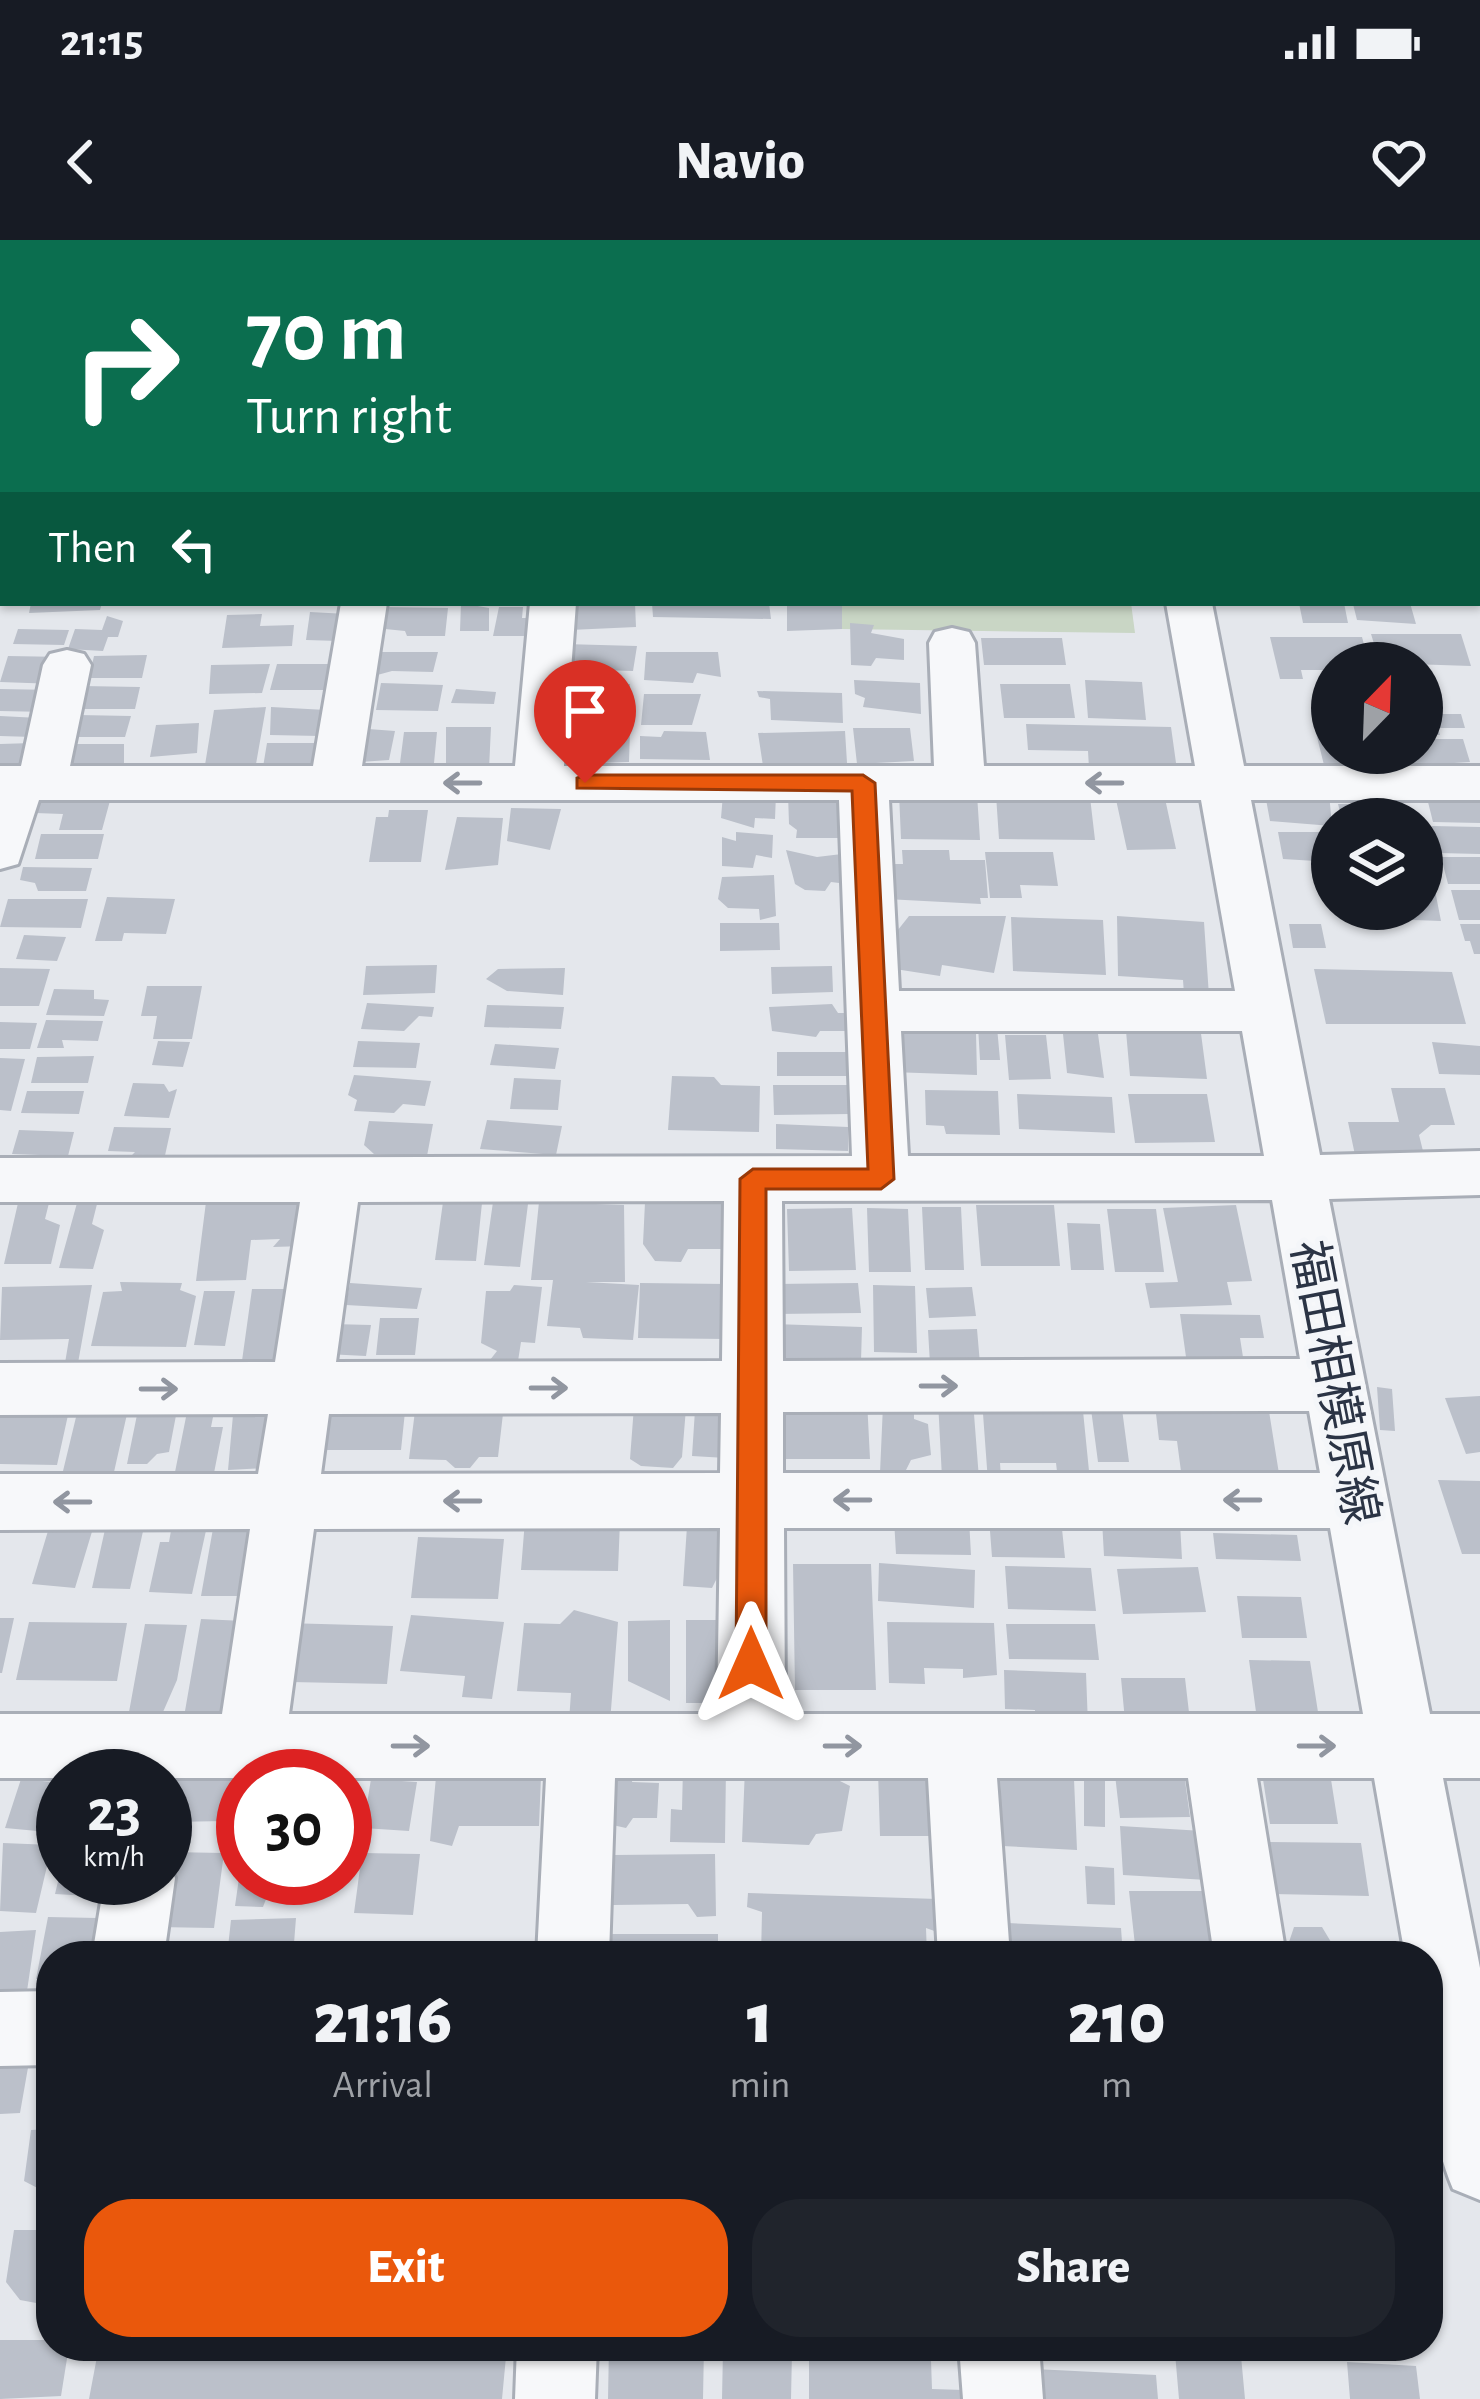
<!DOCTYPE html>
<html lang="en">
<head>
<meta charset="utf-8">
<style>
	:root { --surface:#171b24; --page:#20242c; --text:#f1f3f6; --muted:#9ea1a6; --accent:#ea580c }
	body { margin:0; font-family:"Alegreya Sans","Noto Sans JP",sans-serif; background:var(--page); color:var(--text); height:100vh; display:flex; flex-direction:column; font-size:45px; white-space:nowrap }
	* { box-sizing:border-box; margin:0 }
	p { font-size:39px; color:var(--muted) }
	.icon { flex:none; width:66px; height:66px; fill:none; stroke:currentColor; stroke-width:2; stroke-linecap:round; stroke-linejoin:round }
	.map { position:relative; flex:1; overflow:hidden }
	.drawer { position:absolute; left:36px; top:1701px; width:1407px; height:420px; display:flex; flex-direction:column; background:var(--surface); border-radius:48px; box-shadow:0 3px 9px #0004 }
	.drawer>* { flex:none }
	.hud { position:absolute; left:0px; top:0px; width:1482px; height:366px; box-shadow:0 3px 9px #0004; background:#0b6e4f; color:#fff; overflow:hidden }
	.needle { width:78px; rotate:23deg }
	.buttons { position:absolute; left:1311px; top:402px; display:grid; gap:24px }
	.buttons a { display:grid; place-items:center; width:132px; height:132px; border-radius:50%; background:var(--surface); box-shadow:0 3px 9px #0004; font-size:60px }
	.speed { position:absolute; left:36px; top:1509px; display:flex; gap:24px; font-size:60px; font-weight:700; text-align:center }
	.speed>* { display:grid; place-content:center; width:156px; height:156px; border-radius:50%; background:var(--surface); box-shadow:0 3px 9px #0004; line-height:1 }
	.speed small { font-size:30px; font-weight:400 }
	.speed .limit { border:18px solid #d22; background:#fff; color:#111 }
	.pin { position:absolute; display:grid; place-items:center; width:102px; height:102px; color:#fff; margin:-123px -51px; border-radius:50% 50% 50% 0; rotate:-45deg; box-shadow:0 0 12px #0007 }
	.pin .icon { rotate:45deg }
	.me { position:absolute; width:132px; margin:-66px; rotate:0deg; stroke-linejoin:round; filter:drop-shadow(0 0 9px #0008) }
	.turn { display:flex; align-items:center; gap:42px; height:252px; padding:0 48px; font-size:54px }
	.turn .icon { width:156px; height:156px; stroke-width:2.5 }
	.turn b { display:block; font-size:84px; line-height:102px }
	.then { display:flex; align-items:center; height:114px; padding:0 48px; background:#0003; gap:24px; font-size:45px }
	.eta { display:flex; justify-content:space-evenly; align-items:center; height:204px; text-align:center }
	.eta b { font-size:72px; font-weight:800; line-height:84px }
	.primary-button { display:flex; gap:24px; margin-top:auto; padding:24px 48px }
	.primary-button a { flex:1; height:138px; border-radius:48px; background:var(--accent); color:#fff; font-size:48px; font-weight:800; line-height:138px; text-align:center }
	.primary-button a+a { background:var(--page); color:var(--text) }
	.status { display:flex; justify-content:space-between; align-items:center; height:84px; padding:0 60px; background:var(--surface); direction:ltr }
	.status svg { height:33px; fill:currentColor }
	header { display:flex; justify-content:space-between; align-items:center; height:156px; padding:0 48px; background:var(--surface); font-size:54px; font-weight:800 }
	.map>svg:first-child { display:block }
</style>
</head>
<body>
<div class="status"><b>21:15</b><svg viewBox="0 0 49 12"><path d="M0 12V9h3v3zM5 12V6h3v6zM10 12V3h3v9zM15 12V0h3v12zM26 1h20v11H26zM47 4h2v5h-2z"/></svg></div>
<header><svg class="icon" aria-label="back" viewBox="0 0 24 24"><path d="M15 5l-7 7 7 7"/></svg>Navio<svg class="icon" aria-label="heart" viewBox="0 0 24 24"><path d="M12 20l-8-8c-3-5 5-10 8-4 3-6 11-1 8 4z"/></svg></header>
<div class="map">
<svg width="1480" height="2159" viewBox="0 0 1480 2159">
	<rect width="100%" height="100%" fill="#e4e7ec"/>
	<path fill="#c9d6c5" d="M841 363H1131L1135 393 842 389Z"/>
	<path fill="#bbc0ca" d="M31 363H102L100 370 29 373Z
		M461 363 489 368V391H460Z
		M570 363H635L636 387 570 390Z
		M652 363H769L771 379 653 377Z
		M787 363 842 366V389L787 391Z
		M1299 363H1344L1348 383H1303Z
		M1410 363 1416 384 1357 380 1353 364Z
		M380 367 448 368 445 396H407L405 391 375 388Z
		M499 367H523L522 378H536L531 396H493Z
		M310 372 347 374 339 401 306 400Z
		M262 374 260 386 294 385 292 406 222 408 227 375Z
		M107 376 123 381 118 397H108L103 411 68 409 75 389 102 390Z
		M850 383 874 385 871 393 904 399V420L876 418 871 426 851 425Z
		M18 389 69 390 64 405 13 404Z
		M1371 394H1461L1471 426 1380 423Z
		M1270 397H1362L1369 423H1332V451L1325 430H1301L1303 439H1280Z
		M981 398H1062L1066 425H984Z
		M564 404 637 406 633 431 563 429Z
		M373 412H438L433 432 392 431 370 437Z
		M646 412H718L721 437 697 433 693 443 644 440Z
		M147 415 142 438H89L94 416Z
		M8 416 65 417 56 444 0 442Z
		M270 424 262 453 209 454 211 425Z
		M277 424H333L327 450H270Z
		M854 440 920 443 921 474 863 467 865 458 855 454Z
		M1085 440 1142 442 1146 480 1088 478Z
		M568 441 630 444 629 475 564 472Z
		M381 443 443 445 438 471 376 470Z
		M1000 444H1070L1075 478H1004Z
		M82 446 140 447 135 469H79Z
		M0 449 54 450 47 472 0 471Z
		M456 449 496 452 494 464 451 463Z
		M757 451 842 453 843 483 771 480 770 459 759 457Z
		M644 454H701L692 485H641Z
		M266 467 256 524 205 525 214 470Z
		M271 467 326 470 320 496 270 495Z
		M1422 474H1461L1465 488H1438L1440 495H1422Z
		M78 475 131 476 125 497H68Z
		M0 476 39 478 33 497 0 496Z
		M199 483 197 513 150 517 156 485Z
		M1026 484 1171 487 1177 530 1089 528 1088 511 1028 510Z
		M446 487H491L489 529H446Z
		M853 488H910L914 521 857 524Z
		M368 489 395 491 389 520 360 522Z
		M557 489 593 492 590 524 554 522Z
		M630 489 629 522 599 523 603 490Z
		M1315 489H1332V513H1390L1394 529H1325Z
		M664 491 706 492 710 520 640 519V496L661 497Z
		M845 491 847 523 763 526 758 493Z
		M404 492H437L434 523H400Z
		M1422 499H1463L1470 522 1407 526 1404 513H1422Z
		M32 503 27 529 0 530V504Z
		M267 503H318L315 527H263Z
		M70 504H124V525L70 527Z
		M899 553 977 554 980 600 901 599Z
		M1329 553 1332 586 1270 581 1265 554Z
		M723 554H776L775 579 755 578 754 588 721 578Z
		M788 554 847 559 850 578 840 598H796L797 590 789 584Z
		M1164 554 1176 609 1127 610 1115 555Z
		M1426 554H1480V583L1433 582Z
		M996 555 1090 557 1095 600 999 599Z
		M40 557H111L102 590H59L63 574 35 573Z
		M1338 564H1403L1407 579H1342Z
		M511 568 561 569 550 610 507 601Z
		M389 570H428L421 622H369L376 577H388Z
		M457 577 503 578 498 625 445 630Z
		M1432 586 1480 587V614L1438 613Z
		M736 592 773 595 772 618 756 615 753 628 722 626V597L736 601Z
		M1278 592H1332V622L1283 619Z
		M41 594H104L98 619H35Z
		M786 610 817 617 850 613 847 644 831 642 825 651 805 650 795 644Z
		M902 610H949L950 620H985L988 658H980L981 664 886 659 885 624H903Z
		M985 612H1053L1058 646 1020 645 1022 658H990Z
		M1441 617H1480V644H1448Z
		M23 627 92 628 86 651H38L35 643 20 640Z
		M774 635 776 676 760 680 759 669 728 668 718 659 722 637Z
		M1422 635H1432L1441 681 1359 678 1357 669H1422Z
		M1451 650H1480V680H1459Z
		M107 657 175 659 166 694 124 693 122 701H95Z
		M8 659H88L81 688 0 687Z
		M909 676H1006L994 733 942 725 940 736 895 729 886 705Z
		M1117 676 1204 682 1209 756 1184 754 1183 740 1118 736Z
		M1011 677 1103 680 1106 735 1013 731Z
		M720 683H779L780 710 720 711Z
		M1289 684H1321L1326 708H1293Z
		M1460 684H1480V714H1474L1470 701H1465Z
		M24 695 66 697 57 721 16 719Z
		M437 725 435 753 363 755 366 726Z
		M832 726 833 752 772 754 771 727Z
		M0 728 50 729 39 766H0Z
		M565 728 563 755 507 751 486 739 498 729Z
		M1314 729 1452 732 1466 784H1326Z
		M147 746H202L192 799H153L157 776H141Z
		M54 749 94 750V759L109 760 104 776 46 775Z
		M367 763 434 767 432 777 419 776 404 791 361 789Z
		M832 764 838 773H848V791H820L816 797 772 791 769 767Z
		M487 765 564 767 561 789 484 787Z
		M46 780 103 781 98 801 62 800 64 808H37Z
		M0 782 37 783 30 809H0Z
		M891 785 976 793 977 835 891 832Z
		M1159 785 1200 786 1207 839 1130 836 1126 791Z
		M978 786 997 787 1000 820H980Z
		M1063 794H1098L1104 838 1067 833Z
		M1005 795H1046L1051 839 1009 840Z
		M158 801 190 802 183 827 152 825Z
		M358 801 420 803 416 828 353 827Z
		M1432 802 1480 806V835L1439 834Z
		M495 804 559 808 555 829 490 825Z
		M777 812H847L848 836H777Z
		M94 816 88 843H31L37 817Z
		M0 818 25 819 11 871 0 870Z
		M354 835 431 841 425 866 403 864 394 873 354 871 357 860 348 855Z
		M672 836 714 837 721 845 760 846 759 892 668 890Z
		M514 838 561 840 558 870 510 869Z
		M133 843 164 844 169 852 177 849 169 878 124 876Z
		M773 845H848L850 874 774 875Z
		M1391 848H1445L1455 885H1431L1419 895 1424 915H1355L1348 882H1399Z
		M925 850 998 851 1000 895 946 894 944 886 926 885Z
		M27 851H84L79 874 21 873Z
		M1017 854 1112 857 1115 893 1019 889Z
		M1128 854H1207L1215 902 1135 903Z
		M487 880 562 886 556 915 480 909Z
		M369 881 433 884 427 916 374 914 364 905Z
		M776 884 848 887V911L776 909Z
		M114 887 171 888 164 920 128 919 135 912 108 911Z
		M19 890 74 892 68 916 12 914Z
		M309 952 304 1006 273 1007 280 999 251 1000 246 1040 196 1041 207 954Z
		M443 962 482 963 476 1021 435 1020Z
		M493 962 528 964 520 1027 484 1025Z
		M539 962 624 965 625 1042H586L639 1045 633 1100 583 1098 580 1088 547 1086 553 1040H531Z
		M645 962 725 963 724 1009H688L681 1022 655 1021 643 1004Z
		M18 963H49L45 979 60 985 51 1024H4Z
		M77 963 97 964 92 984 104 990 93 1029 59 1028Z
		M976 965H1054L1060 1026H981Z
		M1236 965 1252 1041 1227 1042 1232 1065 1150 1068 1145 1043 1178 1042 1163 968Z
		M922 967H961L964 1030H925Z
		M852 968 856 1030 789 1031 787 969Z
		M867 968 908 969 911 1032H869Z
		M1107 969H1156L1164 1032H1115Z
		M1067 983 1100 984 1104 1030H1071Z
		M120 1042 182 1043 180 1050 196 1056 186 1107 91 1106 103 1052 122 1051Z
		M350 1043 422 1048 417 1069 346 1065Z
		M640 1043 727 1044 726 1099 638 1098Z
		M858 1043 861 1073 776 1074 775 1044Z
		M92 1045 78 1123H65L69 1099 0 1100 2 1047Z
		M514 1045 542 1047 535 1103 521 1102 518 1121 490 1120 497 1111 481 1103 486 1051H510Z
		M873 1045 915 1046 917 1113 874 1112Z
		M972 1047 976 1076 929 1078 926 1048Z
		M252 1049H288L278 1128H241Z
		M204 1051H235L225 1106 194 1105Z
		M1180 1074 1260 1075 1264 1098H1240L1243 1117H1186Z
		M380 1078H419L415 1115H376Z
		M332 1084 371 1085 366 1116 326 1114Z
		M774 1084 862 1087 861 1121 773 1118Z
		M977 1089 980 1124H930L928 1090Z
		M1377 1147 1392 1149 1395 1191 1380 1190Z
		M1480 1156V1212L1466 1214 1445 1158Z
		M776 1160H867L870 1219H777Z
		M982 1160 1082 1161 1090 1241 1058 1240 1056 1223H1000L1001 1239 988 1242Z
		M938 1161H973L979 1239 942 1238Z
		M406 1162 401 1210H314L318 1170Z
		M416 1163 504 1165 498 1217H479L470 1228H455L446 1220 409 1219Z
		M234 1164 270 1173 266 1228 228 1230Z
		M0 1165 70 1166 57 1225 0 1224Z
		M139 1165H178L169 1212 157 1214 147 1224H127Z
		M883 1165 914 1166V1179L928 1184 931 1215 911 1220 904 1234 880 1233Z
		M1155 1165H1268L1280 1240 1182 1239 1177 1201 1159 1200Z
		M634 1166 686 1168 682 1217 673 1228 641 1226 630 1219Z
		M188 1167H215L211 1187H223L214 1233 175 1232Z
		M1091 1169H1122L1129 1222H1098Z
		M695 1170 729 1172 726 1218 692 1216Z
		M77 1173 127 1174 114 1232 63 1231Z
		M1438 1240 1480 1241V1314H1462Z
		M108 1276 146 1278 130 1349 92 1348Z
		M989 1278 1061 1279 1065 1318 992 1317Z
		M894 1279H969L971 1315 896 1314Z
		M525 1280 620 1281 618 1331 521 1330Z
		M1102 1280 1180 1283 1182 1319 1104 1316Z
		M51 1281 94 1285 75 1348 32 1344Z
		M214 1283H254L243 1356H201Z
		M172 1285 207 1286 192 1354 149 1352 160 1302H169Z
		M687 1286 726 1288 723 1326 712 1348 683 1346Z
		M1213 1293 1297 1295 1301 1321 1216 1319Z
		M418 1297 504 1299 498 1359 411 1358Z
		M879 1323 975 1330 974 1368 878 1361Z
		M793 1324H871L876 1450H795Z
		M1005 1326 1091 1328 1096 1371 1008 1369Z
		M1198 1327 1206 1372 1123 1374 1117 1329Z
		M1237 1356 1301 1357 1307 1398H1242Z
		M574 1370 618 1382 610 1482 569 1481 571 1453 517 1451 524 1383 560 1384Z
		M411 1375 504 1382 492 1459 462 1457 465 1436 400 1431Z
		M0 1378H14L2 1433H0Z
		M201 1379 244 1381 229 1472 185 1471Z
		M670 1380V1461L628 1441V1381Z
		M686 1380H726L727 1450 717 1454 712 1463H686Z
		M29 1382 127 1383 117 1441 16 1440Z
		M887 1382 994 1383 997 1435 963 1438V1429L924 1428 925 1444 889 1443Z
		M285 1383 393 1386 387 1444 291 1442Z
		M145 1384 187 1385 177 1440 163 1472H129Z
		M1006 1384H1095L1099 1420 1009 1419Z
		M1249 1420 1310 1421 1318 1472H1256Z
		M1004 1430 1086 1433 1088 1485 1035 1482V1470L1005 1469Z
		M1121 1438H1185L1190 1481H1125Z
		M1084 1526 1105 1528V1587L1084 1586Z
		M1114 1526H1183L1190 1577 1120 1578Z
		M683 1527 726 1528 725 1603 670 1602 671 1569 682 1570Z
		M745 1528 843 1532 840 1541 850 1546 842 1591 816 1594 809 1605 742 1602Z
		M878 1531H933L937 1596H880Z
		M1262 1533H1330L1338 1584H1270Z
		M612 1535 633 1536 632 1542 659 1543 657 1578H633L626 1588 608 1584Z
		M1000 1536 1074 1539 1077 1610 1002 1606Z
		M177 1537H232L226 1581 170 1582Z
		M436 1537H541L539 1586H459L452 1606 430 1601Z
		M21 1539 63 1543 48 1592 5 1588Z
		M371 1539 417 1542 409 1591 363 1588Z
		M1120 1586 1203 1591 1207 1640 1123 1635Z
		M1266 1602 1361 1603 1369 1656 1273 1654Z
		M3 1603 52 1605 36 1673 0 1671Z
		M168 1612 224 1613 214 1688 157 1687Z
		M362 1613 420 1614 413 1675 354 1673Z
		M715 1614 716 1676 697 1677 688 1664 613 1665 614 1615Z
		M1085 1626 1114 1628 1115 1665 1087 1664Z
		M61 1629 63 1638H111L106 1657 55 1654Z
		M239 1638H307L306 1647 271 1646 263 1667 235 1666Z
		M1129 1651H1210L1218 1714H1136Z
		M748 1653 938 1659 940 1693 926 1688 927 1716H761L762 1672 747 1667Z
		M48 1677 97 1678 90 1716H51V1739H36Z
		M296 1678 293 1716H227L231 1680Z
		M1007 1683 1121 1688 1123 1716H1008Z
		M1294 1687H1322L1334 1707 1359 1705 1362 1716H1279L1277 1708H1287Z
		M36 1690 27 1751H0V1692Z
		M612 1694H718V1716H611Z
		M151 1703 205 1705 203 1716H148Z
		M353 1707 405 1709 404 1716H352Z
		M0 1804 29 1822 20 1873 0 1874Z
		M49 1806 51 1864 36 1863Z
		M51 1889V1955L24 1941 31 1890Z
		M14 1990H51V2058L47 2065 20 2060 6 2042Z
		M0 2100H51V2106H69L61 2156 0 2159Z
		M99 2106H507L502 2159H89Z
		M609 2106H704L703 2159H608Z
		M1334 2106H1406V2112H1335Z
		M723 2110 792 2112 791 2159H722Z
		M1175 2113 1241 2116 1245 2159H1179Z
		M809 2117 931 2120 932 2149 964 2150V2159H809Z
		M1347 2122 1416 2126 1420 2159H1350Z
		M1034 2129 1156 2135 1158 2159H1035Z"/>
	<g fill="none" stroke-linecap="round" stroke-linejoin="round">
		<g stroke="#a9aeb7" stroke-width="6">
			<path id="minor" d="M38 0H87L35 3Z
				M486 0H537L483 3Z
				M646 0H697L643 3Z
				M747 0H797L744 3Z
				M852 0H892V3H852Z
				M1100 0H1140L1141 3H1101Z
				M3 4V28L0 29V5Z
				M1479 10H1480V34H1479Z
				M3 168V194L0 195V169Z
				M1479 242H1480V268H1479Z
				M0 243H3V269H0Z
				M341 363H387L362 526H515L530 363H576L564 526H934L929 403 935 392 952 388 969 392 975 403 984 526H1195L1166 363H1212L1244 526H1480V560H1251L1320 915 1480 911V955L1329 959 1430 1474H1480V1538H1443L1480 1728V1960L1453 1949C1422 1875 1428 1795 1428 1716H1405L1374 1538H1257L1286 1716H1214L1188 1538H997L1010 1716H938L928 1538H615L609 1716H537L546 1538H0V1474H222L250 1289 0 1290V1234H258L268 1174 0 1175V1123L275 1122 300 962H0V918L852 916 839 560H39L18 624 0 629V526H21L43 425 50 414 67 410 84 414 91 425 70 526H313ZM889 560H1201L1235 751H899ZM901 791H1242L1264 916H908ZM1272 960 1300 1119 783 1121 782 961ZM724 961 722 1121 336 1122 358 962ZM1309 1171 1320 1233H783V1172ZM721 1173 720 1233 321 1234 329 1174ZM720 1288 717 1474H289L314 1289ZM784 1288H1330L1363 1474H785Z
				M165 1614 175 1638 164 1716H92L105 1638H165Z
				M51 1751V1825L0 1826V1752Z
				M517 2106H597L595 2159H515Z
				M959 2106H1039L1043 2159H963Z"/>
		</g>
		<g stroke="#8b94a3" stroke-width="6">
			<path id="highway" d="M0 48H3L0 75Z
				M3 110V138L0 139V111Z"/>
		</g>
		<use href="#minor" fill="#f7f8fa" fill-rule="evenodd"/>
		<use href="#highway" fill="#fff" fill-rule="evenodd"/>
	</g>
	<defs><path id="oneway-shaft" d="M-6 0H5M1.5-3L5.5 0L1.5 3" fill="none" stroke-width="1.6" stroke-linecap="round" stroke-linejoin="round" transform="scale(3)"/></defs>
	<g stroke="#9196a0">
		<use href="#oneway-shaft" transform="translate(462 543) rotate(180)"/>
		<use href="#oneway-shaft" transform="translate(1104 543) rotate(180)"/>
		<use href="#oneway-shaft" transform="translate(939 1146)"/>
		<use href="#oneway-shaft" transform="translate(549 1148)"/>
		<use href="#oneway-shaft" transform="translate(159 1149)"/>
		<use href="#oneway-shaft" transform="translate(852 1260) rotate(180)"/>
		<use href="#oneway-shaft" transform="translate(1242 1260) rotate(180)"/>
		<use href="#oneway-shaft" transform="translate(462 1261) rotate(180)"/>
		<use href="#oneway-shaft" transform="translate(72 1262) rotate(180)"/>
		<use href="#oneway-shaft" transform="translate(411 1506)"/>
		<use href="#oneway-shaft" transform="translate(843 1506)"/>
		<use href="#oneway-shaft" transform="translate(1317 1506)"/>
	</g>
	<path fill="#ea580c" stroke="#983908" stroke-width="3" d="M585 535H863L875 543 894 939 881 949H766V1424L762 1434 751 1438 740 1434 736 1424 740 939 753 929H868L852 551 577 548V538Z"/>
	<g text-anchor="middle" stroke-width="10" stroke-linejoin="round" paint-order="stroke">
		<g font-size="48" fill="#2b3445" stroke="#f4f6f9">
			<text transform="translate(1336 1142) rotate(79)" y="17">福田相模原線</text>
		</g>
	</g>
</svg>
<div class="buttons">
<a><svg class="needle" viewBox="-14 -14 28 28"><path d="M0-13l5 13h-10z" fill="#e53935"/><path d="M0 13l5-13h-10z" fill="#9ea1a6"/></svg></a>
<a><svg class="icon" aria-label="layers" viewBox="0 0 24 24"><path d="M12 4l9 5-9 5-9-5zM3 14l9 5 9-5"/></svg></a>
</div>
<div class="speed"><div>23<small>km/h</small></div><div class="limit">30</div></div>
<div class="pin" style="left:585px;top:543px;background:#d93025"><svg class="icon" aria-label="arrive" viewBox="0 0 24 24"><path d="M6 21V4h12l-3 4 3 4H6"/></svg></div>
<svg class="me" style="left:751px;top:1424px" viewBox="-20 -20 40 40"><path d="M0-17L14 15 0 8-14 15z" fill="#ea580c" stroke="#fff" stroke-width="4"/></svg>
<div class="hud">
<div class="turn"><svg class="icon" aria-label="right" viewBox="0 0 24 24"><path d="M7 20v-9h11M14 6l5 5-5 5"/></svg><div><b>70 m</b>Turn right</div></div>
<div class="then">Then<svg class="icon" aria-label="left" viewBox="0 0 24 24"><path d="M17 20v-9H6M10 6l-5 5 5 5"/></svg></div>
</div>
<section class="drawer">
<div class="eta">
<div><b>21:16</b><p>Arrival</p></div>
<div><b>1</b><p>min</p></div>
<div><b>210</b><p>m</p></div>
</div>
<div class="primary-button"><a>Exit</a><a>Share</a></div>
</section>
</div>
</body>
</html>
